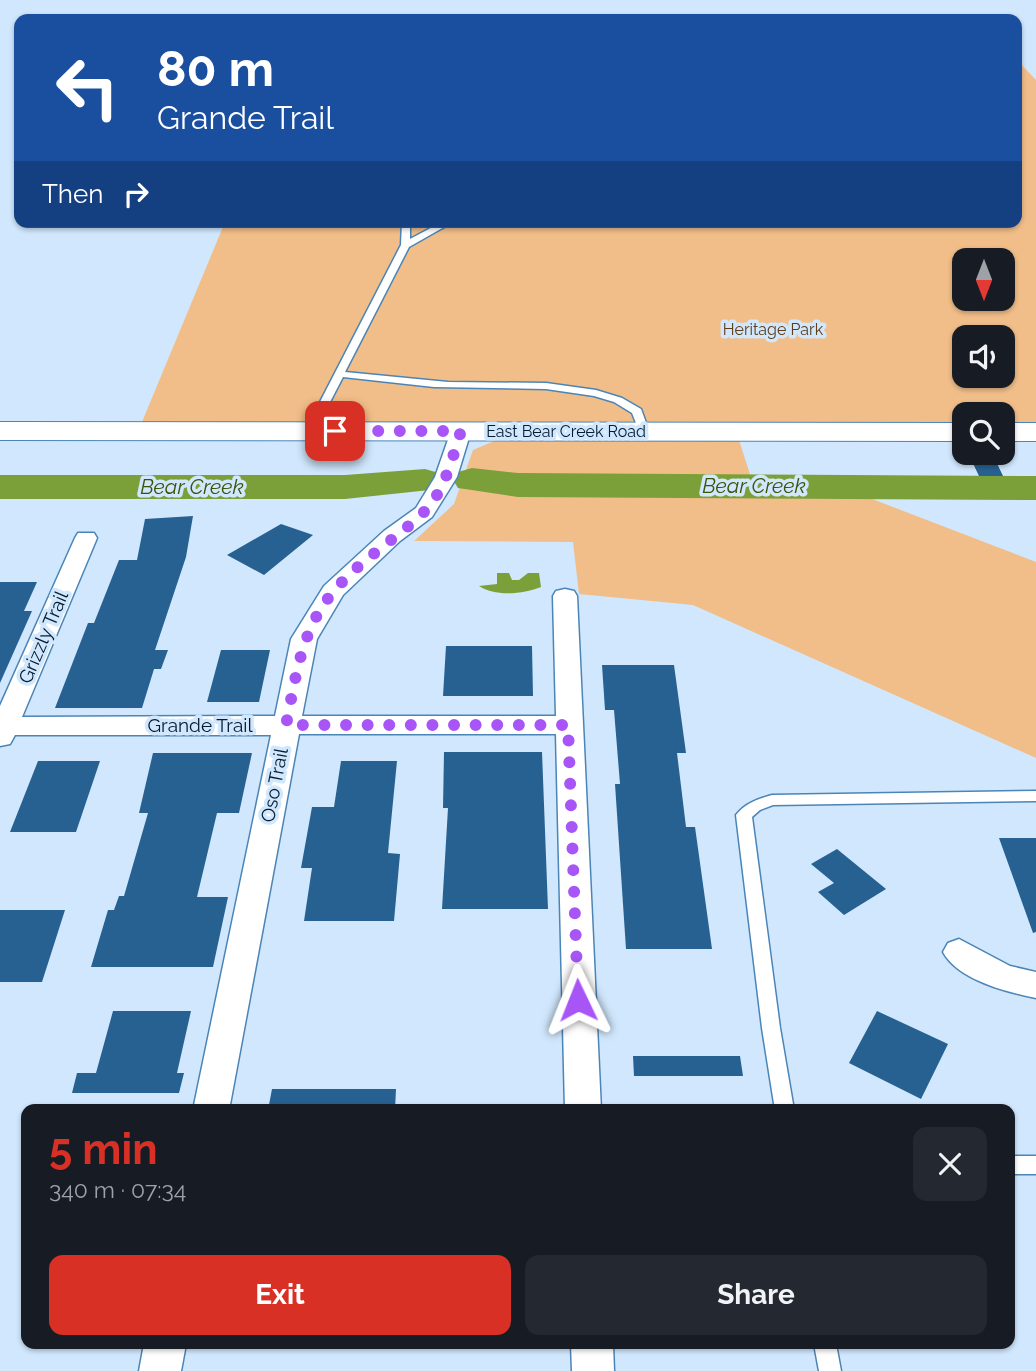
<!DOCTYPE html>
<html lang="en">
<head>
<meta charset="utf-8">
<style>
	:root { --surface:#171b24; --page:#242831; --text:#f1f3f6; --muted:#9ea1a6; --accent:#d93025 }
	body { margin:0; font-family:Raleway,sans-serif; background:var(--page); color:var(--text); height:100vh; display:flex; flex-direction:column; font-size:26px; white-space:nowrap }
	* { box-sizing:border-box; margin:0 }
	p { font-size:23px; color:var(--muted) }
	.icon { flex:none; width:38px; height:38px; fill:none; stroke:currentColor; stroke-width:2; stroke-linecap:round; stroke-linejoin:round }
	.map { position:relative; flex:1; overflow:hidden }
	.side { position:absolute; left:21px; top:1104px; width:994px; height:245px; display:flex; flex-direction:column; background:var(--surface); border-radius:14px; box-shadow:0 2px 5px #0004 }
	.side>* { flex:none }
	.guide { position:absolute; left:14px; top:14px; width:1008px; height:214px; border-radius:14px; box-shadow:0 2px 5px #0004; background:#1a4fa0; color:#fff; overflow:hidden }
	.needle { width:46px; rotate:180deg }
	.buttons { position:absolute; left:952px; top:248px; display:grid; gap:14px }
	.buttons a { display:grid; place-items:center; width:63px; height:63px; border-radius:14px; background:var(--surface); box-shadow:0 2px 5px #0004; font-size:35px }
	.pin { position:absolute; display:grid; place-items:center; width:60px; height:60px; color:#fff; margin:-30px; border-radius:14px; box-shadow:0 4px 10px #0006 }
	.me { position:absolute; width:77px; margin:-38px; rotate:358deg; stroke-linejoin:round; filter:drop-shadow(0 0 5px #0008) }
	.turn { display:flex; align-items:center; gap:24px; height:147px; padding:0 28px; font-size:32px }
	.turn .icon { width:91px; height:91px; stroke-width:2.5 }
	.turn b { display:block; font-size:49px; line-height:60px }
	.then { display:flex; align-items:center; height:66px; padding:0 28px; background:#0003; gap:14px; font-size:26px }
	.round { display:grid; place-items:center; flex:none; width:74px; height:74px; border-radius:14px; background:var(--page) }
	.summary { display:flex; align-items:center; justify-content:space-between; height:119px; padding:0 28px }
	h1 { font-size:42px; font-weight:700; line-height:52px; color:var(--accent) }
	.cta { display:flex; gap:14px; margin-top:auto; padding:14px 28px }
	.cta a { flex:1; height:80px; border-radius:14px; background:var(--accent); color:#fff; font-size:28px; font-weight:700; line-height:80px; text-align:center }
	.cta a+a { background:var(--page); color:var(--text) }
	.map>svg:first-child { display:block }
</style>
</head>
<body>
<div class="map">
<svg width="1036" height="1371" viewBox="0 0 1036 1371">
	<rect width="100%" height="100%" fill="#d0e7fd"/>
	<path fill="#f1be89" fill-rule="evenodd" d="M1017 60 1036 80V436H1003V415H964V436L137 434 225 222H1017ZM964 261H1003V299H964ZM964 338H1003V376H964Z
		M499 439 739 440 754 487 854 492 1036 562V758L693 605 579 594 573 542 414 541 454 504 473 450Z"/>
	<path fill="#7ba039" d="M497 573H509L512 580H519L528 573H539L541 587C524 594 495 597 479 586L497 584Z"/>
	<g fill="none" stroke-linecap="round" stroke-linejoin="round">
		<path fill="#7ba039" fill-rule="evenodd" d="M472 468 518 473 1036 476V500L518 497 458 488 453 480 458 472Z
			M425 469 439 473 444 481 439 489 345 499H0V475H345Z"/>
	</g>
	<path fill="#276191" d="M968 453H992L1003 476H979Z
		M193 516 186 557 155 650H168L161 669H154L142 708H55L88 623H94L119 560H137L145 519Z
		M281 524 313 535 264 575 227 555Z
		M0 582H37L24 611H32L0 683Z
		M446 646H532L533 696H443Z
		M221 650H270L259 702H207Z
		M602 665H674L686 753H677L686 827H695L712 949H626L615 784H620L614 710H605Z
		M444 752H542L548 909H442L448 808H443Z
		M153 753H252L239 813H217L197 897H228L213 967H91L108 910H114L119 896H124L148 813H139Z
		M38 761H100L76 832H10Z
		M341 761H397L388 853 400 854 394 921H304L312 868H301L312 807H334Z
		M999 838H1036V932L1033 933Z
		M837 849 886 889 844 915 818 892 834 883 811 864Z
		M0 910H65L42 982H0Z
		M113 1011H191L177 1073H184L179 1093H72L77 1073H96Z
		M877 1011 948 1044 921 1099 849 1063Z
		M633 1056H740L743 1076H634Z
		M272 1089H396L395 1110H268Z"/>
	<g fill="none" stroke-linecap="round" stroke-linejoin="round">
		<g stroke="#4b85b7" stroke-width="3">
			<path id="service" d="M402 222H410V239L442 222H453L409 247 345 372 448 382 546 383 596 390 622 398 641 409 649 431 648 433H640L632 413 614 402 594 396 546 389 434 387 343 377 315 431 314 433H306L305 431 401 245Z
				M1036 791V801L773 805 760 810 752 817 780 1028 794 1110H775L762 1028 736 815C745 803 758 799 772 795Z
				M1010 1156H1036V1174H1010Z
				M814 1344H836L841 1371H819Z"/>
		</g>
		<g stroke="#4b85b7" stroke-width="3">
			<path id="minor" d="M461 425 468 427 471 431 457 477 432 517 400 541 343 595 317 639 302 716H556L553 596 556 591 565 589 574 591 577 596 601 1110H565L556 734H299L229 1110H193L271 735H15L10 744 0 746V706L75 538 78 533H94L97 538 22 717 275 716 291 639 324 586 384 531 416 508 435 477 451 431 454 427Z
				M959 939 1010 966 1036 972V998C1007 992 958 980 943 952L948 943Z
				M144 1344H186L181 1371H139Z
				M571 1344H613L614 1371H572Z"/>
		</g>
		<g stroke="#4b85b7" stroke-width="2">
			<path id="secondary" d="M0 422 964 423V441L0 440Z
				M1003 423H1036V441H1003Z"/>
		</g>
		<use href="#service" fill="#fff" fill-rule="evenodd"/>
		<use href="#minor" fill="#fff" fill-rule="evenodd"/>
		<use href="#secondary" fill="#fff" fill-rule="evenodd"/>
	</g>
	<g fill="none" stroke-linecap="round" stroke-linejoin="round">
		<path stroke="#a855f7" stroke-width="12" stroke-dasharray="0 21.6" d="M335 431H461C452 459 444 493 423 513 395 540 359 561 334 591 301 629 296 677 286 725H568L578 1000"/>
	</g>
	<g text-anchor="middle" stroke-width="7" stroke-linejoin="round" paint-order="stroke">
		<g font-size="16" fill="#5d3d1a" stroke="#d0e7fd">
			<text x="773" y="335">Heritage Park</text>
		</g>
		<g font-size="16" fill="#041c30" stroke="#d0e7fd">
			<text x="566" y="437">East Bear Creek Road</text>
		</g>
		<g font-size="19" fill="#041c30" stroke="#d0e7fd">
			<text transform="translate(43 637) rotate(-67)" y="7">Grizzly Trail</text>
			<text x="200" y="732">Grande Trail</text>
			<text transform="translate(274 785) rotate(-79)" y="7">Oso Trail</text>
		</g>
		<g font-size="21" font-style="italic" fill="#3b5307" stroke="#d0e7fd">
			<text x="754" y="493">Bear Creek</text>
			<text x="192" y="494">Bear Creek</text>
		</g>
	</g>
</svg>
<div class="buttons">
<a><svg class="needle" viewBox="-14 -14 28 28"><path d="M0-13l5 13h-10z" fill="#e53935"/><path d="M0 13l5-13h-10z" fill="#9ea1a6"/></svg></a>
<a><svg class="icon" aria-label="sound" viewBox="0 0 24 24"><path d="M4 9h4l5-4v14l-5-4H4zM17 9q2 3 0 6"/></svg></a>
<a><svg class="icon" aria-label="search" viewBox="0 0 24 24"><circle cx="10" cy="10" r="6"/><path d="M15 15l6 6"/></svg></a>
</div>
<div class="pin" style="left:335px;top:431px;background:#d93025"><svg class="icon" aria-label="arrive" viewBox="0 0 24 24"><path d="M6 21V4h12l-3 4 3 4H6"/></svg></div>
<svg class="me" style="left:578px;top:1000px" viewBox="-20 -20 40 40"><path d="M0-17L14 15 0 8-14 15z" fill="#a855f7" stroke="#fff" stroke-width="4"/></svg>
<div class="guide">
<div class="turn"><svg class="icon" aria-label="left" viewBox="0 0 24 24"><path d="M17 20v-9H6M10 6l-5 5 5 5"/></svg><div><b>80 m</b>Grande Trail</div></div>
<div class="then">Then<svg class="icon" aria-label="right" viewBox="0 0 24 24"><path d="M7 20v-9h11M14 6l5 5-5 5"/></svg></div>
</div>
<section class="side">
<div class="summary"><div><h1>5 min</h1><p>340 m · 07:34</p></div><a class="round"><svg class="icon" aria-label="close" viewBox="0 0 24 24"><path d="M6 6l12 12M18 6L6 18"/></svg></a></div>
<div class="cta"><a>Exit</a><a>Share</a></div>
</section>
</div>
</body>
</html>
